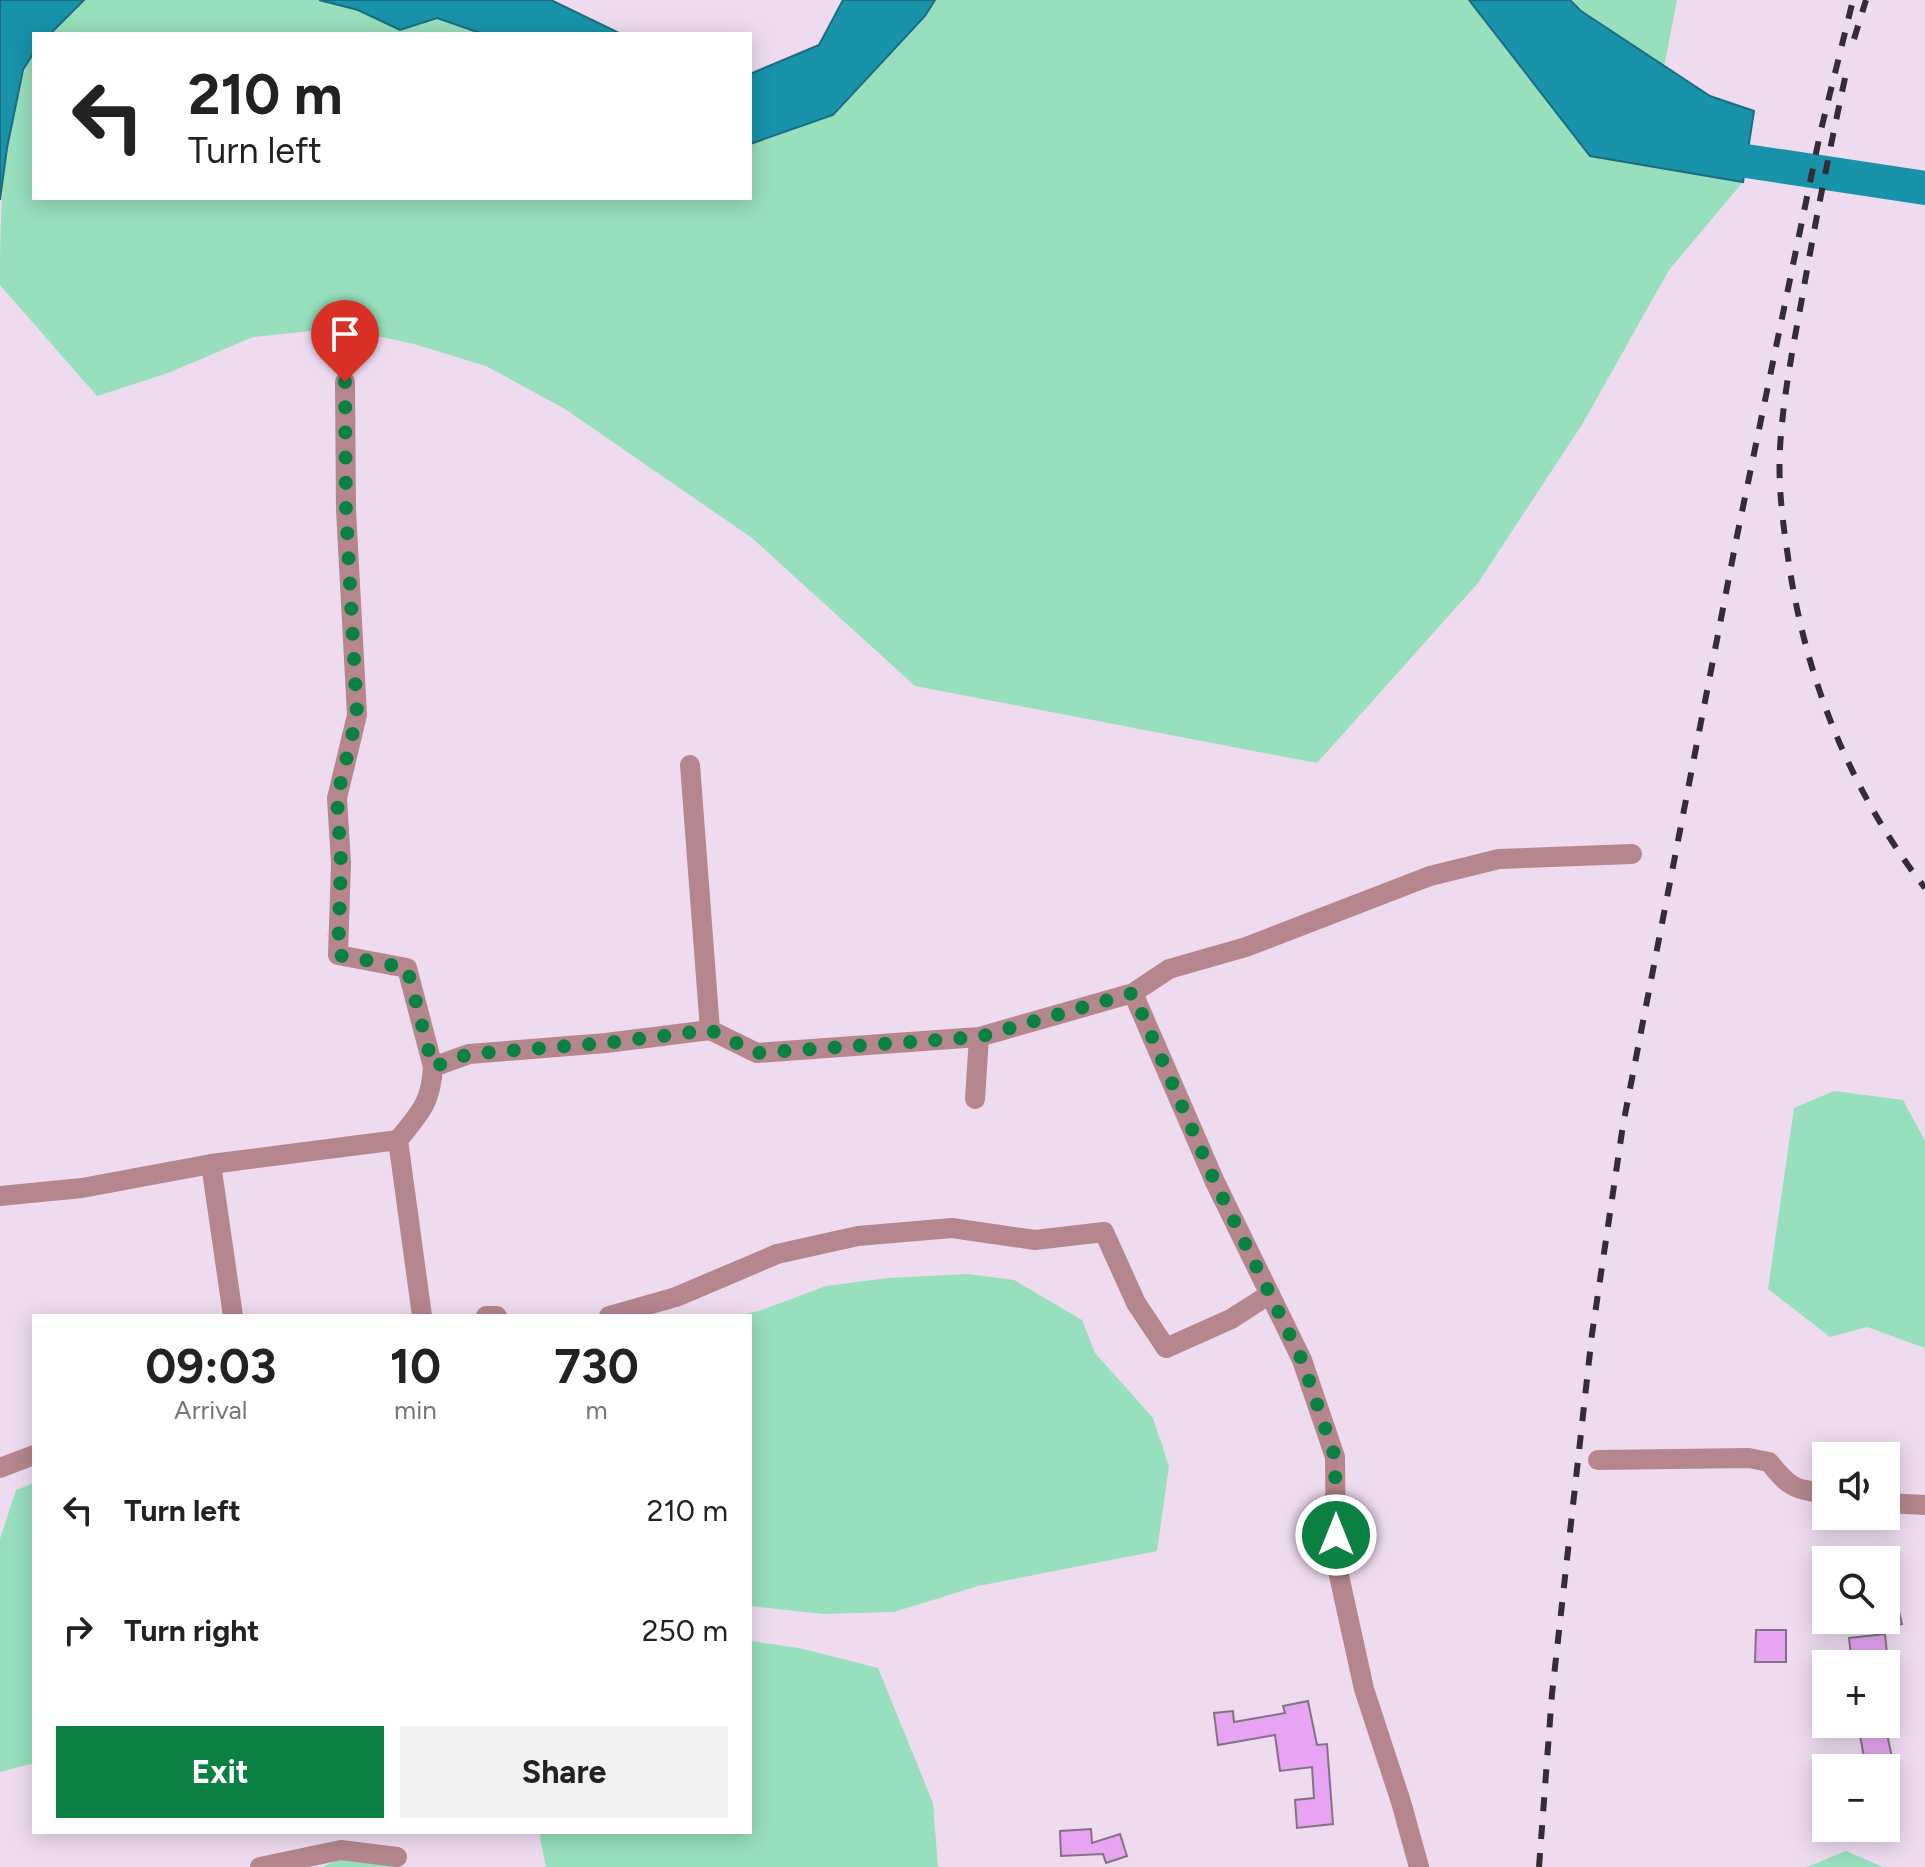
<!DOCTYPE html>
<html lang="en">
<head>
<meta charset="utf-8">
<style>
	:root { --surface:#fff; --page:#f2f2f2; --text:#222; --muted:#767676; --accent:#0b8043 }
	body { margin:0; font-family:Figtree,sans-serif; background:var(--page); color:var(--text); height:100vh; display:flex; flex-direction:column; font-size:30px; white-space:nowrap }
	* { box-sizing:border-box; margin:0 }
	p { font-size:26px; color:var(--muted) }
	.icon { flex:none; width:44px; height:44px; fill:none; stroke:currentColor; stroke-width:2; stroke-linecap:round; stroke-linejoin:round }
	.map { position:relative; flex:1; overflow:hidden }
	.sheet { position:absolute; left:32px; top:1314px; width:720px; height:520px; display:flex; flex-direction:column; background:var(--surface); border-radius:0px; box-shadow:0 4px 20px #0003 }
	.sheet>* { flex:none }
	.top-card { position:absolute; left:32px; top:32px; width:720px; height:168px; border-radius:0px; box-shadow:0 4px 20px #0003; background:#fff; color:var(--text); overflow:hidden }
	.controls { position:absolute; left:1812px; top:1442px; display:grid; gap:16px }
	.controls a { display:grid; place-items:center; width:88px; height:88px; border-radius:0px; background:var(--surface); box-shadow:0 4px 20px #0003; font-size:40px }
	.pin { position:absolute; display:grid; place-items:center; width:68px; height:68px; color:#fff; margin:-82px -34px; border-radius:50% 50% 50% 0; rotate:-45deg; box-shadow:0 0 8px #0007 }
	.pin .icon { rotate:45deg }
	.me { position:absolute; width:88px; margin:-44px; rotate:0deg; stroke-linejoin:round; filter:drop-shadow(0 0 6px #0008) }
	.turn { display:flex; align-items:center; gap:28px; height:168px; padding:0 24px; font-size:36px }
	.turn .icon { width:104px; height:104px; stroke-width:2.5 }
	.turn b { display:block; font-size:56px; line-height:68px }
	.eta { display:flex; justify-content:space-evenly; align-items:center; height:136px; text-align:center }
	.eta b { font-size:48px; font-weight:700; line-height:56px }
	.cta { display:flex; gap:16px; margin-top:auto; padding:16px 24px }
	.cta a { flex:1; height:92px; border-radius:0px; background:var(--accent); color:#fff; font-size:32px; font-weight:700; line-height:92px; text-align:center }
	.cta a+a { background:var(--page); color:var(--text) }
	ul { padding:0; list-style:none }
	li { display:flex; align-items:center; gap:24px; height:120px; padding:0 24px }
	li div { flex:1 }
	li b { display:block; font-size:30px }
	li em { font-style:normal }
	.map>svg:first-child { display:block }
</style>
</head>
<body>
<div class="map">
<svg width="1925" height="1867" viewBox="0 0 1925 1867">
	<rect width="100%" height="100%" fill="#eedbf0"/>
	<path fill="#97dfbd" d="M84 0H319L358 10 400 30 437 18 483 34H50Z
		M935 0H1468L1590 156 1743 182 1669 270 1583 423 1478 583 1317 763 915 686 752 538 565 409 486 366 414 344 340 328 253 337 168 373 97 396 0 285C0 227 1 175 13 117 18 93 21 73 34 52V198H750V144L833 115 925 16Z
		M1570 0H1677L1664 67 1581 11Z
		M1834 1091 1903 1100 1925 1141V1348L1867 1327 1830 1337 1768 1289 1794 1108Z
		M967 1274 1014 1280 1082 1320 1095 1353 1153 1418 1169 1466 1157 1551 978 1586 894 1612 823 1614 750 1606V1316H734L759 1311 826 1286 888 1278Z
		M34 1483V1763L0 1772V1539L16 1490Z
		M750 1641 799 1648 878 1668 933 1803 938 1867H546L539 1832H750Z
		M1846 1851 1883 1867H1807Z
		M354 1852 402 1867H323Z"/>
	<path fill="#1993aa" stroke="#1a6e80" stroke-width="2" d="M0 0H84L50 34H34V52L23 70 7 148 0 200Z
		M319 0H551L621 34H483L437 18 400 30 358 10Z
		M843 0H935L925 16 833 115 750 144V74L819 45Z
		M1469 0H1570L1581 11 1710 96 1754 111 1743 182 1590 156Z"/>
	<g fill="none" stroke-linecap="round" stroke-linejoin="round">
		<path stroke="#1993aa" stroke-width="34" d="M1700 154 1925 188"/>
	</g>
	<path fill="#e7a4f2" stroke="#837286" stroke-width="2" d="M1892 1581 1902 1624 1886 1628V1582Z
		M1756 1630H1786V1662H1755Z
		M1885 1634 1888 1664H1852L1849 1638Z
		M1308 1701 1317 1745 1327 1744 1333 1824 1297 1828 1295 1800 1314 1798 1312 1767 1280 1771 1275 1735 1218 1745 1214 1713 1233 1711 1234 1722 1285 1713 1283 1706Z
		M1858 1724H1885L1892 1758 1865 1763Z
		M1091 1829 1092 1843 1120 1834 1127 1856 1106 1863 1103 1854 1061 1856 1060 1831Z"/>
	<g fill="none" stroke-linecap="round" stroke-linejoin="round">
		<path stroke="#b5868d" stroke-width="20" d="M345 382 346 510 357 715 337 798 341 863 338 955 407 968 433 1067 469 1054 606 1043 710 1030 757 1053 979 1037 1133 993 1215 1182 1302 1360 1335 1457 1336 1562 1364 1689 1401 1802 1419 1867
			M690 765 710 1030
			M1133 993 1169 969 1246 947 1430 876 1499 859 1632 854
			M975 1099 979 1037
			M398 1140 422 1316
			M211 1164 233 1316
			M0 1196 82 1188 211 1164 398 1140C420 1113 431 1103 433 1067
			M486 1316H497
			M609 1316 676 1297 777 1254 858 1236 952 1228 1035 1240 1104 1232 1136 1303 1166 1348 1231 1319 1270 1294
			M1598 1460 1749 1458 1769 1462C1789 1487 1794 1490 1826 1493
			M0 1468 34 1455
			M1886 1503 1925 1505
			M260 1867 341 1850 397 1857"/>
		<path stroke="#342c36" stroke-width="6" stroke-dasharray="14 14" stroke-linecap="butt" d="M1854 39 1866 0
			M1845 78C1829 153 1814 228 1801 304 1792 352 1783 399 1780 448 1778 482 1782 517 1787 550 1803 673 1849 790 1925 888
			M1539 1867 1552 1694 1592 1334 1623 1125 1737 536 1820 134 1853 0"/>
	</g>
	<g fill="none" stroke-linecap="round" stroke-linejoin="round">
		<path stroke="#0b8043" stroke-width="14" stroke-dasharray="0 25.2" d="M345 382 346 510 357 715 337 798 341 863 338 955 407 968 433 1067 469 1054 606 1043 710 1030 757 1053 979 1037 1133 993 1215 1182 1302 1360 1335 1457 1336 1535"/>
	</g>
</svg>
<div class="controls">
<a><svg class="icon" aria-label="sound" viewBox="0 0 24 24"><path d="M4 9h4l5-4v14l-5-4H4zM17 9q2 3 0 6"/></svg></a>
<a><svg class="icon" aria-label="search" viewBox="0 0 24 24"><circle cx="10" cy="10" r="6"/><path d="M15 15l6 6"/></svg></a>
<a>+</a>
<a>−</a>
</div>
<div class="pin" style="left:345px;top:382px;background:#d93025"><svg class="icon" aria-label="arrive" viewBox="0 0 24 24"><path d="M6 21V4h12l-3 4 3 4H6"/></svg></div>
<svg class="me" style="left:1336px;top:1535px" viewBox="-20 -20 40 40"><circle r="17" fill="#0b8043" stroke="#fff" stroke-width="3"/><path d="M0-11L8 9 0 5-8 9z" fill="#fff"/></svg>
<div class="top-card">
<div class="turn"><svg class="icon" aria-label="left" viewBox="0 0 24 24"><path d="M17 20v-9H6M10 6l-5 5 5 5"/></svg><div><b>210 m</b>Turn left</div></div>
</div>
<section class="sheet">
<div class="eta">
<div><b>09:03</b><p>Arrival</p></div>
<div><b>10</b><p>min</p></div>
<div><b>730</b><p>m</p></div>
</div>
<ul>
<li><svg class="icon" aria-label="left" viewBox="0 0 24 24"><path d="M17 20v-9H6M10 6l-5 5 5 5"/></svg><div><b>Turn left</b></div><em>210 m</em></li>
<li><svg class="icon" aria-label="right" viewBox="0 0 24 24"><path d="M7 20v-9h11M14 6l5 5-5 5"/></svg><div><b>Turn right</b></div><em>250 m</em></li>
</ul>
<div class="cta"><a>Exit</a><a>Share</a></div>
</section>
</div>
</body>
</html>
